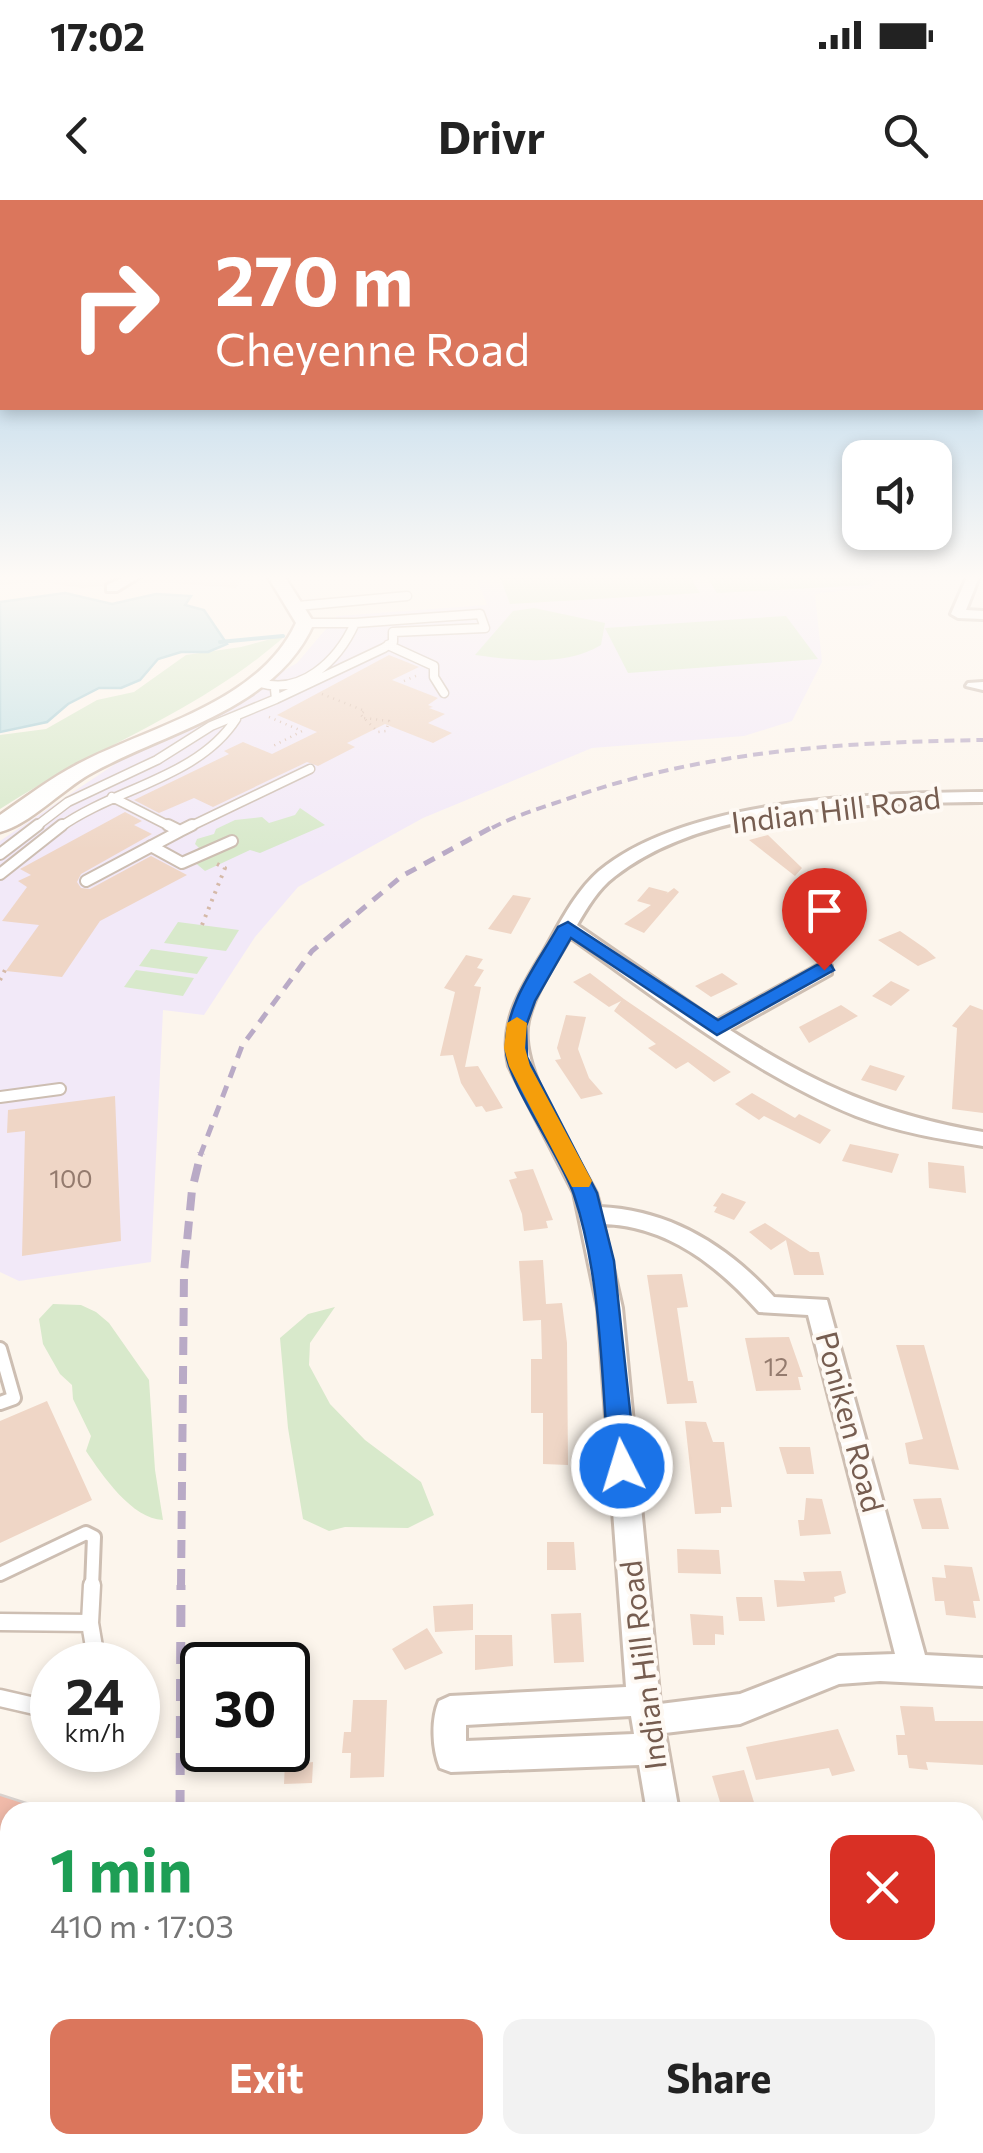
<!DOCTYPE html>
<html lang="en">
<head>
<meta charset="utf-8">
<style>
	:root { --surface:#fff; --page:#f2f2f2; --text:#222; --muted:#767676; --accent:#db765c }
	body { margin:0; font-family:Commissioner,sans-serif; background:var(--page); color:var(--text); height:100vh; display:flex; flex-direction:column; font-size:38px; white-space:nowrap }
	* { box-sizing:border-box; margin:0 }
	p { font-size:32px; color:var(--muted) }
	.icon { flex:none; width:55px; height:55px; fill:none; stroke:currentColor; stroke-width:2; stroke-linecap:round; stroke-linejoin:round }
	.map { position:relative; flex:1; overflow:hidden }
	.side { position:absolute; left:0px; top:1602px; width:985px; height:352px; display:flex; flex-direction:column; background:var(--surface); border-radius:30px 30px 0 0; box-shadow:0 5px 15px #0003 }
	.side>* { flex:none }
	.banner { position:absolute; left:0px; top:0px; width:985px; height:210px; box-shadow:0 5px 15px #0003; background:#db765c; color:#fff; overflow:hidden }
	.buttons { position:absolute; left:842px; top:240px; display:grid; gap:20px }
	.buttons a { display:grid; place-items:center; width:110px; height:110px; border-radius:20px; background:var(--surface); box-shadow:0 5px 15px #0003; font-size:50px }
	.speed { position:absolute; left:30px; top:1442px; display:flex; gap:20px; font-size:50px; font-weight:700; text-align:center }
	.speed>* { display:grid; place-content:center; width:130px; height:130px; border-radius:50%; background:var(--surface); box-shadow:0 5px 15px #0003; line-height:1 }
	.speed small { font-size:25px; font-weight:400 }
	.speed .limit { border:5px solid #111; border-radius:15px; background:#fff; color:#111 }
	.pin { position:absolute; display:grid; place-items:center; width:85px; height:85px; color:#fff; margin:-102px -42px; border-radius:50% 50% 50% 0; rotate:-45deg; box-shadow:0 0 10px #0007 }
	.pin .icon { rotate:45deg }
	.me { position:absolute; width:110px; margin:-55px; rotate:355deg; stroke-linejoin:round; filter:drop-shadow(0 0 8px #0008) }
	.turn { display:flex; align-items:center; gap:35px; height:210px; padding:0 50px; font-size:45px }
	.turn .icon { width:130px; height:130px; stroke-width:2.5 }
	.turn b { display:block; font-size:70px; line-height:85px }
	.round { display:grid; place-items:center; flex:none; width:105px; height:105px; border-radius:20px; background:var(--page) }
	.overview { display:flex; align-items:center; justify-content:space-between; height:170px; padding:0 50px }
	h1 { font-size:60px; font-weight:700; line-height:75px; color:#1e9e55 }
	.cta { display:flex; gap:20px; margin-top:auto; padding:20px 50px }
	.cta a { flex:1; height:115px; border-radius:20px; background:var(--accent); color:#fff; font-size:40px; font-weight:700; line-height:115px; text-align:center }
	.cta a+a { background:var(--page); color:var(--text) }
	.status { display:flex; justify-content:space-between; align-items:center; height:70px; padding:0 50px; background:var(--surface); direction:ltr }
	.status svg { height:28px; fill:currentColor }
	header { display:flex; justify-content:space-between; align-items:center; height:130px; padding:0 50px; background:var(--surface); font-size:45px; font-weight:700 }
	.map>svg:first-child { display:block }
</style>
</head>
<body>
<div class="status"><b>17:02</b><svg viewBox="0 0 49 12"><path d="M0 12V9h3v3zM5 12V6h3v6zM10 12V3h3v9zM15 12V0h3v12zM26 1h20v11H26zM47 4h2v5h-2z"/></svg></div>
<header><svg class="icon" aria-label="back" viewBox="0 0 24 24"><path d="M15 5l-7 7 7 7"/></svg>Drivr<svg class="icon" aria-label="search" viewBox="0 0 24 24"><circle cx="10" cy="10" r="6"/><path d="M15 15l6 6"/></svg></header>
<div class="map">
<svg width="983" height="1953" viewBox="0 0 983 1953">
	<rect width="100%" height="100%" fill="#fcf5ec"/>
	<path fill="#f3e8db" d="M0 377H244L236 388 156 382 82 388 40 382 0 385Z"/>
	<path fill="#f2e9f8" d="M476 377H882L871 387 815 394 822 462 792 521 744 536 592 548 423 618 298 687 255 737 204 815 163 810 151 1062 19 1081 0 1072V641L121 560 212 513 297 463 337 416 487 405Z"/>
	<path fill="#d8e9cb" d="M500 377H690L700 393 510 404Z
		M707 377H878L869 385 717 393Z
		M534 408 605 423 601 445C565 467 514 460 475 455L513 411Z
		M786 416 818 459 628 473 605 428Z
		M286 435C202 511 94 548 0 609V535L46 529 97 500 134 492 186 455 241 447Z
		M300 608 325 625 260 653 250 650 205 671 186 655 199 648 195 644 197 639 214 634 216 629 235 620 262 617 269 623 295 615Z
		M178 722 239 730 226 751 164 743Z
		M151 749 208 757 197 774 139 766Z
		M136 770 194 778 183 796 124 787Z
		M53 1104 81 1105 96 1112 109 1123 149 1180 155 1270 163 1320C132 1319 102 1275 86 1251L91 1236 73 1199 72 1185 60 1174 43 1144 39 1119Z
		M335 1107 310 1143 309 1165 330 1204 365 1240 421 1282 434 1315 408 1328 345 1327 329 1331 303 1319 288 1228 280 1138 308 1114Z"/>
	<path fill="#c1e0e4" stroke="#a8cfd6" stroke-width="2.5" d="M65 393 112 404 156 394 191 396 185 405 204 410 227 444 208 452H181L158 459 140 480 121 488H99L68 504 47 522 0 532V402Z"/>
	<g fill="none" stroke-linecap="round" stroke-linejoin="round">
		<path stroke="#a8cfd6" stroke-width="4" d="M220 442 283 436"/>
	</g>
	<path fill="#efd6c6" d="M389 455 419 467 392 480 438 498 428 505 433 507 429 508 445 514 428 523 452 533 433 543 385 524 347 543 355 547 318 566 307 562 213 607 194 598 159 613 134 600 229 554 224 551 243 542 272 554 317 532 277 515Z
		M125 612 142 621 134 625 152 634 81 674 77 682 81 688 90 689 151 656 187 675 100 721 62 777 6 771 39 725 2 721 27 687 18 681 31 675 20 669Z
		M768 635 802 668 795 676 749 640Z
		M649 687 668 692 666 694 674 688 679 692 644 733 624 724 651 705 637 701Z
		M513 695 531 698 511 734 488 729Z
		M900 731 926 749 936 758 918 766 878 740Z
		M466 755 483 759 477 768 484 770 474 786 481 787 465 867 478 866 503 908 486 912 482 906 476 907 461 883 453 855 440 856 455 792 444 788Z
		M590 773 624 799 731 872 714 882 688 862 676 869 648 848 656 844 614 811 621 801 609 807 573 782Z
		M722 773 738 784 711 797 695 786Z
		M891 781 910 790 891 806 872 796Z
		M841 805 858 816 809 843 799 827Z
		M970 805 983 810V913L952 909 957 828 952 826Z
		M566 815 586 817 578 849 589 878 603 894 581 899 555 860 561 859 557 848Z
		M870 865 905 876 896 891 861 880Z
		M752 893 795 918 799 914 831 930 820 944 764 916 759 920 735 904Z
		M115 896 121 1041 22 1056 25 931 7 933 8 910Z
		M850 944 899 954 892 973 842 961Z
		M928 962 964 966 966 993 929 988Z
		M533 969 553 1020 546 1021 548 1028 524 1031 522 1014 509 980 517 978 514 972Z
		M722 993 746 1002 734 1020 714 1012 717 1007 713 1006Z
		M765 1023 810 1052H819L824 1075H794L786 1040 771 1050 749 1032Z
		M543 1060 546 1104 562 1103 567 1143 568 1265 543 1264V1213H531V1159H542L541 1120 523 1121 519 1061Z
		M682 1074 688 1107 677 1108 688 1181H693L697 1203 667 1204 647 1075Z
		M789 1137 803 1177H798L801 1190 756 1191 745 1138Z
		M896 1145H924L959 1270 909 1264 905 1243 923 1239Z
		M47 1201 92 1300 0 1343V1221Z
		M685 1221 706 1222 713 1242H724L732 1307H721V1313L695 1314Z
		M779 1247H810L814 1274H787Z
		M806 1298 822 1299 831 1334 800 1336 798 1320H804Z
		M941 1298 949 1329H922L913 1299Z
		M547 1342H574L576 1370H547Z
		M677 1349 719 1350 721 1374 678 1373Z
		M944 1365 972 1367 980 1401H973L976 1418 946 1415 944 1401H935L932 1377 946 1378Z
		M841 1371 846 1393 834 1397 835 1402 777 1407 774 1380 805 1381 803 1372Z
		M736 1397H762L765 1421H739Z
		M473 1404V1430L435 1432 433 1406Z
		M581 1413 584 1462 554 1463 551 1414Z
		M690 1414 723 1416 724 1435 715 1434V1445H693Z
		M427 1428 443 1453 405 1470 392 1449Z
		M475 1435H512L513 1466 475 1470Z
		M309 1494 306 1563 313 1562 312 1583 284 1584 288 1495Z
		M353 1500H387L384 1577 350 1578 351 1553H342L344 1532H351Z
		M900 1506 933 1507 935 1521H983V1565L926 1562 928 1570 909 1568 907 1555H898L896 1535H905Z
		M838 1529 855 1571 832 1576 829 1568 756 1580 746 1547Z
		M744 1570 757 1612H723L712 1576Z"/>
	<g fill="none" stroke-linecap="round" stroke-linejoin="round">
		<g stroke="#cdbeb2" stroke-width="11">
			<path id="service-far3" d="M298 406 407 396
				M388 445 434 466V477L444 493
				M258 482C300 497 338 461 355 423H305
				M276 499 384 448 393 442V432L485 428 480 414 355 423
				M112 597 173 628
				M34 628 68 602 157 560 211 526 276 499 275 489
				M59 628C114 588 198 578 236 519
				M187 628 310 569"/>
		</g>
		<g stroke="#cdbeb2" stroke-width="14">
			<path id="service-far2" d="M180 631 192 625
				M151 646 182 663 232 641
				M0 654 38 625
				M0 674 62 625
				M86 681 180 631 168 625
				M0 897 60 889"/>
		</g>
		<g stroke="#cdbeb2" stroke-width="18">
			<path id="service-far1" d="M0 1149 14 1198 0 1203
				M0 1374 86 1333 94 1337 92 1387"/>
		</g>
		<g stroke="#cdbeb2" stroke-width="21">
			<path id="service" d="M0 1422 90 1423 92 1385
				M90 1423 97 1465
				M0 1498 52 1510"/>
		</g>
		<g stroke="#cdbeb2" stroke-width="6">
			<path id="minor" d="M124 377H140L117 391H107V385Z
				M967 377H979L966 410 983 411V419L958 418 951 414Z
				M983 482V490L966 486 968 483Z
				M983 592V602C870 603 706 604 614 677 598 689 587 708 577 725L716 821 817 766H831V774L730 830C815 884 882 915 983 932V946C940 939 897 932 856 916 751 873 662 802 570 737 555 764 535 791 528 821 517 868 574 950 596 993L600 1007C670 1010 728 1046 774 1097L827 1100 925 1455 983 1458V1486L880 1481 839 1484 740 1524 665 1533 679 1612H647L639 1565 451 1572 440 1568C432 1549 431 1519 439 1501L450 1496 626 1487 598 1108 574 993 509 866C499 822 521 789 543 753 559 725 574 693 599 671 687 598 873 593 983 592ZM603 1024C668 1026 718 1066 759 1112L808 1115 895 1454 838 1456 740 1494 660 1504 622 1108ZM631 1516 634 1534 466 1541V1525Z"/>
		</g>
		<g stroke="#d3c0b2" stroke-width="5">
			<path id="secondary" d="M268 377H285L314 423C276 510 167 531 90 574 63 589 29 625 0 632V615C26 597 51 578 78 564 150 526 259 503 296 423Z"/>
		</g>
		<g stroke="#d9d2ce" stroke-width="5">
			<path id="motorway" d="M0 1596 31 1606 33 1612H10V1656L0 1654Z
				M975 1704H983V1766H975Z
				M975 1804H983V1868H975Z
				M10 1888V1945H34L16 1953H0V1890Z
				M975 1897H983V1953H950L947 1945H975Z
				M419 1945H620L617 1953H416Z"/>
		</g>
		<path stroke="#d5b9a8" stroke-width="2.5" stroke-dasharray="1 5" stroke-linecap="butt" d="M404 481 418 475
			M322 494 365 511 360 514 378 532 386 531 389 521 364 518
			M269 517 302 531 271 547"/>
		<path stroke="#d5b9a8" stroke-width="4" stroke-dasharray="2.5 6" stroke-linecap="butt" d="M202 725 225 668 217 664
			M0 780 6 768"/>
		<use href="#service-far3" stroke="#fff" stroke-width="8"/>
		<use href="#service-far2" stroke="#fff" stroke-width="10"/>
		<use href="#service-far1" stroke="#fff" stroke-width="12"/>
		<use href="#service" stroke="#fff" stroke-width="16"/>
		<use href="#minor" fill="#fff" fill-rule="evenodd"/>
		<use href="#secondary" fill="#fff" fill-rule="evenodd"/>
		<use href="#motorway" fill="#f0baa9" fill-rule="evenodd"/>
		<path stroke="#b9aac6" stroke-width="4" stroke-dasharray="10 6" stroke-linecap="butt" d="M492 628C516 615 544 607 570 598 704 551 842 542 983 540"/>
		<path stroke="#b9aac6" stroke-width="5" stroke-dasharray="12 9" stroke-linecap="butt" d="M200 956 242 846 312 751 402 676 496 625"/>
		<path stroke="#b9aac6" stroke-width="8" stroke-dasharray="18 11" stroke-linecap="butt" d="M181 1387 184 1072 192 990 201 953"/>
		<path stroke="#b9aac6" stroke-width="9" stroke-dasharray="22 15" stroke-linecap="butt" d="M180 1612 181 1385
			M170 1953 171 1945"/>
	</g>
	<linearGradient id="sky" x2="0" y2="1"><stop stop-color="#98c6e6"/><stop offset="0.58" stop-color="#fefaf6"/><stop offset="1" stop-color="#fefaf6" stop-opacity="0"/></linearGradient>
	<rect width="983" height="650" fill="url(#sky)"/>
	<path fill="#1a73e8" stroke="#114b97" stroke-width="2.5" d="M568 722 718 820 817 765H831L834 770 717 835 571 738 535 801 526 826 527 857 597 993 614 1061 636 1266 632 1274 622 1277 613 1274 609 1266C601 1177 602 1080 574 995 562 958 507 882 506 851 504 805 536 766 558 727Z"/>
	<path fill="#f59e0b" d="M517 817 527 823 525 848 530 866 592 981 589 987H572L509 866 504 848 507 823Z"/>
	<g text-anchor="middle" stroke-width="8" stroke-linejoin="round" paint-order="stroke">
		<g font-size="25" fill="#947b6e">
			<text x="71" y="988">100</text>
			<text x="776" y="1176">12</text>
		</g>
		<g font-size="30" fill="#765d50" stroke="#fef9f3">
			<text transform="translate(836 611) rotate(-7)" y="10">Indian Hill Road</text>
			<text transform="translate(849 1222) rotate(75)" y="10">Poniken Road</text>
			<text transform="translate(644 1465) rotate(-97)" y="10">Indian Hill Road</text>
		</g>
	</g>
</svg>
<div class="buttons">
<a><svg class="icon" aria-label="sound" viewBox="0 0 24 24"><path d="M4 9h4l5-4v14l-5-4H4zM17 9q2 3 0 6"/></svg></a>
</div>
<div class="speed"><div>24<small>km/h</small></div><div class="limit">30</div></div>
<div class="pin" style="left:824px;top:770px;background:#d93025"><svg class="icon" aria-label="arrive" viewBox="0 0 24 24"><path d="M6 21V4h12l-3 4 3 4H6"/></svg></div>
<svg class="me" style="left:622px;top:1266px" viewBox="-20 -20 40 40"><circle r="17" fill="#1a73e8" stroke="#fff" stroke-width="3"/><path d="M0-11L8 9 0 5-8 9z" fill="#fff"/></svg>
<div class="banner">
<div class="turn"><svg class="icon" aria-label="right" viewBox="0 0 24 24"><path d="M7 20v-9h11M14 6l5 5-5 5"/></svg><div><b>270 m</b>Cheyenne Road</div></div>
</div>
<section class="side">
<div class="overview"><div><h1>1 min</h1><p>410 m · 17:03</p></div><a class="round" style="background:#d93025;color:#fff"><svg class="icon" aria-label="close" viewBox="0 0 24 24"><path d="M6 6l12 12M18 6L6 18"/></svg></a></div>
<div class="cta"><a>Exit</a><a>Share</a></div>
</section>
</div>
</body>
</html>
